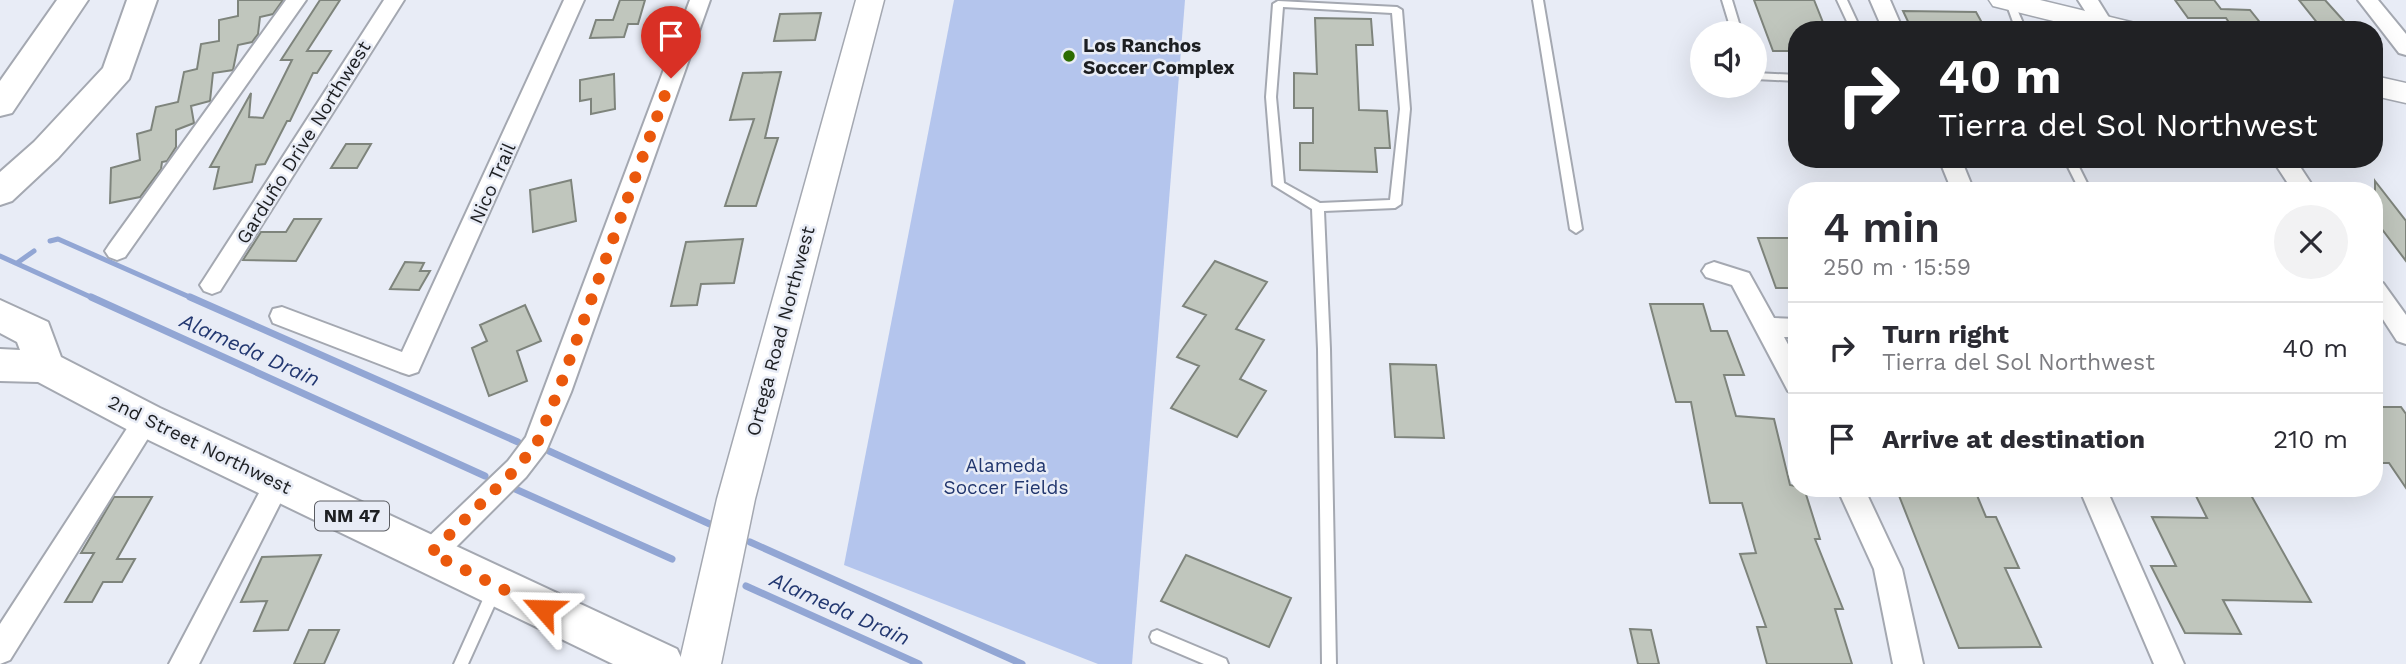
<!DOCTYPE html>
<html lang="en">
<head>
<meta charset="utf-8">
<style>
	:root { --surface:#fff; --page:#f2f2f3; --text:#2b2b33; --muted:#7c7c81; --line:#e1e1e2 }
	body { margin:0; font-family:"Work Sans",sans-serif; background:var(--page); color:var(--text); height:100vh; display:flex; flex-direction:column; font-size:26px; white-space:nowrap }
	* { box-sizing:border-box; margin:0 }
	p { font-size:23px; color:var(--muted) }
	.icon { flex:none; width:38px; height:38px; fill:none; stroke:currentColor; stroke-width:2; stroke-linecap:round; stroke-linejoin:round }
	.map { position:relative; flex:1; overflow:hidden }
	.details { position:absolute; left:1788px; top:182px; width:595px; height:315px; display:flex; flex-direction:column; background:var(--surface); border-radius:28px; box-shadow:0 7px 28px #0002 }
	.details>* { flex:none }
	.top-card { position:absolute; left:1788px; top:21px; width:595px; height:147px; border-radius:28px; box-shadow:0 7px 28px #0002; background:#202124; color:#fff; overflow:hidden }
	.controls { position:absolute; left:1690px; top:21px; display:grid; gap:14px }
	.controls a { display:grid; place-items:center; width:77px; height:77px; border-radius:50%; background:var(--surface); box-shadow:0 7px 28px #0002; font-size:35px }
	.pin { position:absolute; display:grid; place-items:center; width:60px; height:60px; color:#fff; margin:-72px -30px; border-radius:50% 50% 50% 0; rotate:-45deg; box-shadow:0 0 7px #0007 }
	.pin .icon { rotate:45deg }
	.me { position:absolute; width:77px; margin:-38px; rotate:295deg; stroke-linejoin:round; filter:drop-shadow(0 0 5px #0008) }
	.turn { display:flex; align-items:center; gap:24px; height:147px; padding:0 35px; font-size:32px }
	.turn .icon { width:91px; height:91px; stroke-width:2.5 }
	.turn b { display:block; font-size:49px; line-height:60px }
	.round { display:grid; place-items:center; flex:none; width:74px; height:74px; border-radius:37px; background:var(--page) }
	.overview { display:flex; align-items:center; justify-content:space-between; height:119px; padding:0 35px }
	h1 { font-size:42px; font-weight:600; line-height:52px }
	ul { padding:0; list-style:none }
	li { display:flex; align-items:center; gap:21px; height:91px; padding:0 35px; border-top:2px solid var(--line) }
	li div { flex:1 }
	li b { display:block; font-size:26px }
	li em { font-style:normal }
	.map>svg:first-child { display:block }
</style>
</head>
<body>
<div class="map">
<svg width="2406" height="664" viewBox="0 0 2406 664">
	<rect width="100%" height="100%" fill="#e8ecf6"/>
	<path fill="#b4c5ed" d="M954 0H1185L1132 664H1098L844 565Z"/>
	<g fill="none" stroke-linecap="round" stroke-linejoin="round">
		<path stroke="#92a6d4" stroke-width="5" d="M50 241 58 239 194 299
			M0 256 95 299
			M17 263 34 251"/>
		<path stroke="#92a6d4" stroke-width="7" d="M91 297 485 476
			M190 297 518 442
			M549 451 712 525
			M513 488 672 559
			M750 542 1022 664
			M746 586 919 664"/>
	</g>
	<path fill="#c0c6bd" stroke="#7e847c" stroke-width="2" d="M238 0H283L273 14 260 17 258 34 252 42 238 45 233 70 213 73 210 101 191 106 194 123 176 130V147L167 161 162 162 161 169 140 197 110 203 111 168 140 160 137 134 151 130 156 107 178 102 184 72 197 69 201 44 219 41V20L238 16Z
		M320 0H340L307 51H331L317 73H313L290 121H287L265 164 256 165 252 182 214 189 219 167H210L251 93 249 117 263 118 292 60H281Z
		M620 0H645L638 24H628L624 37 590 38 596 20H613Z
		M1754 0H1814L1826 30H1797V51H1773Z
		M2175 0H2214L2221 9 2250 10 2266 30H2234L2226 18H2188Z
		M2299 0H2325L2352 30H2323Z
		M1903 11 1976 12 1986 30H1912Z
		M821 13 815 40 774 41 780 14Z
		M1315 18 1371 19 1373 45H1356L1359 110 1387 111 1390 148H1375L1377 172 1300 170V143H1313V108H1294V73L1317 74Z
		M781 72 765 138H778L756 206H725L754 119 730 120 743 73Z
		M614 74 615 109 591 114V99L580 101V80Z
		M346 144H371L357 168H331Z
		M571 180 576 221 533 232 530 190Z
		M2375 181 2406 221V261L2375 220Z
		M294 219H321L296 261 243 260 261 232H286Z
		M1758 238H1797V288H1776Z
		M743 239 734 283 701 284 697 305 671 306 686 242Z
		M1215 261 1267 282 1236 329 1264 340 1240 379 1266 391 1237 437 1171 408 1199 366 1177 357 1206 315 1183 306Z
		M405 262 424 263 420 271H430L419 290 390 289Z
		M1650 304H1703L1711 331H1727L1744 375H1724L1736 416 1774 419 1790 485 1804 488 1820 539H1815L1843 609H1835L1852 664H1767L1757 627H1766L1740 554 1756 553 1742 503H1710L1691 402H1676Z
		M525 305 541 341 517 351 527 381 489 396 472 348 487 341 480 325Z
		M1390 364 1436 365 1444 438 1395 437Z
		M2375 407H2401L2406 414V488L2389 463H2375Z
		M1896 488H1974L1986 517H1996L2019 568H2005L2041 647 1959 648Z
		M2192 488H2247L2311 602 2223 600 2241 634 2185 633 2151 566H2176L2152 517 2207 518Z
		M114 497H152L117 559H135L122 582H103L92 602H65L94 553H81Z
		M321 555 288 630 254 631 267 601 241 602 262 557Z
		M1186 555 1291 598 1269 647 1161 601Z
		M1630 629 1651 630 1659 664H1638Z
		M309 630H339L324 664H294Z"/>
	<g fill="none" stroke-linecap="round" stroke-linejoin="round">
		<g stroke="#a4a8b1" stroke-width="4">
			<path id="lane" d="M1533 0H1543L1582 229 1576 233 1570 229Z
				M1722 0H1732L1742 33H1732Z
				M1837 0H1847L1861 30H1851Z
				M2005 0H2013L2026 30H2016Z
				M1278 1 1397 7 1402 10 1410 109 1401 204 1395 208 1324 211 1330 349 1336 664H1322L1318 349 1312 209 1273 185 1266 97 1273 4ZM1283 7 1392 13 1400 109 1390 200 1320 203 1284 183 1276 97Z
				M1755 73 1797 75V81L1755 79Z
				M2064 159H2075L2091 191H2080Z
				M494 585 499 586 501 591 468 664H454L489 586Z
				M1157 630 1226 659 1228 664H1204L1152 642 1150 637 1152 632Z"/>
		</g>
		<g stroke="#a4a8b1" stroke-width="4">
			<path id="street" d="M286 0H306L125 257 117 260 109 257 105 251 109 245Z
				M384 0H404L220 291 212 294 204 291 200 285 204 279Z
				M564 0H584L418 372 409 375 400 372 273 323 270 316 273 309 282 307 402 352Z
				M690 0H710L571 392 546 451 526 477 441 562 431 565 421 562 417 553 421 544 508 461 526 437Z
				M1870 0H1890L1903 30H1883Z
				M2078 0H2098L2113 24 2110 28H2096Z
				M2358 0H2378L2406 34V55L2399 53Z
				M1939 159H1961L1974 191H1952Z
				M2272 159H2295L2316 191H2293Z
				M1714 262 1749 273 1774 318 1797 319V337H1784L1797 361V394L1788 391 1732 285 1706 277 1702 271 1706 265Z
				M2375 280 2383 283 2406 315V344L2397 341 2375 307Z
				M146 409 155 413 159 420 155 427 10 660 0 664V624L137 413Z
				M278 471 287 474 291 482 199 664H169L269 474Z
				M1837 488H1864L1902 569 1923 664H1893L1874 569Z
				M2079 488H2106L2184 664H2154Z"/>
		</g>
		<g stroke="#a4a8b1" stroke-width="3">
			<path id="secondary" d="M856 0H884L755 499 721 664H679L717 499Z
				M1989 0H2040L2139 24 2143 30H2090L1993 6Z
				M2375 76 2406 83V103L2375 96Z"/>
		</g>
		<g stroke="#a4a8b1" stroke-width="4">
			<path id="primary" d="M0 300 48 322 61 357 160 408 677 649 684 664H613L132 432 38 382 0 381V349L20 350 17 342 0 333Z"/>
		</g>
		<g stroke="#a4a8b1" stroke-width="4">
			<path id="highway" d="M57 0H88L12 113 0 116V81Z
				M127 0H157L129 79 58 158 12 201 0 205V172L34 142 103 68Z"/>
		</g>
		<use href="#lane" fill="#fff" fill-rule="evenodd"/>
		<use href="#street" fill="#fff" fill-rule="evenodd"/>
		<use href="#secondary" fill="#fff" fill-rule="evenodd"/>
		<use href="#primary" fill="#fff" fill-rule="evenodd"/>
		<use href="#highway" fill="#fff" fill-rule="evenodd"/>
	</g>
	<g fill="none" stroke-linecap="round" stroke-linejoin="round">
		<path stroke="#ea580c" stroke-width="12" stroke-dasharray="0 21.6" d="M543 609 431 553 517 468 537 443 558 392 671 78"/>
	</g>
	<circle fill="#2c6c00" stroke="#e8ecf6" stroke-width="2.5" cx="1069" cy="56" r="7"/>
	<g text-anchor="middle" stroke-width="5" stroke-linejoin="round" paint-order="stroke">
		<rect fill="#e8ecf6" stroke="#5a5c62" stroke-width="2" x="315" y="501.5" width="74" height="29" rx="5"/>
		<g font-size="18" font-weight="bold" fill="#1d1f22">
			<text x="352" y="522">NM 47</text>
		</g>
		<g font-size="19" font-weight="bold" fill="#1d1f22" stroke="#e8ecf6" text-anchor="start">
			<text x="1083" y="52">Los Ranchos<tspan x="1083" dy="22">Soccer Complex</tspan></text>
		</g>
		<g font-size="19" fill="#1d1f22" stroke="#e8ecf6">
			<text transform="translate(303 142) rotate(-58)" y="7">Garduño Drive Northwest</text>
			<text transform="translate(492 183) rotate(-66)" y="7">Nico Trail</text>
			<text transform="translate(780 331) rotate(-75)" y="7">Ortega Road Northwest</text>
			<text transform="translate(200 444) rotate(26)" y="7">2nd Street Northwest</text>
		</g>
		<g font-size="19" fill="#21366e" stroke="#e8ecf6">
			<text x="1006" y="472">Alameda<tspan x="1006" dy="22">Soccer Fields</tspan></text>
		</g>
		<g font-size="21" font-style="italic" fill="#233871" stroke="#e8ecf6">
			<text transform="translate(250 350) rotate(24)" y="7">Alameda Drain</text>
			<text transform="translate(840 609) rotate(24)" y="7">Alameda Drain</text>
		</g>
	</g>
</svg>
<div class="controls">
<a><svg class="icon" aria-label="sound" viewBox="0 0 24 24"><path d="M4 9h4l5-4v14l-5-4H4zM17 9q2 3 0 6"/></svg></a>
</div>
<div class="pin" style="left:671px;top:78px;background:#d93025"><svg class="icon" aria-label="arrive" viewBox="0 0 24 24"><path d="M6 21V4h12l-3 4 3 4H6"/></svg></div>
<svg class="me" style="left:543px;top:609px" viewBox="-20 -20 40 40"><path d="M0-17L14 15 0 8-14 15z" fill="#ea580c" stroke="#fff" stroke-width="4"/></svg>
<div class="top-card">
<div class="turn"><svg class="icon" aria-label="right" viewBox="0 0 24 24"><path d="M7 20v-9h11M14 6l5 5-5 5"/></svg><div><b>40 m</b>Tierra del Sol Northwest</div></div>
</div>
<section class="details">
<div class="overview"><div><h1>4 min</h1><p>250 m · 15:59</p></div><a class="round"><svg class="icon" aria-label="close" viewBox="0 0 24 24"><path d="M6 6l12 12M18 6L6 18"/></svg></a></div>
<ul>
<li><svg class="icon" aria-label="right" viewBox="0 0 24 24"><path d="M7 20v-9h11M14 6l5 5-5 5"/></svg><div><b>Turn right</b><p>Tierra del Sol Northwest</p></div><em>40 m</em></li>
<li><svg class="icon" aria-label="arrive" viewBox="0 0 24 24"><path d="M6 21V4h12l-3 4 3 4H6"/></svg><div><b>Arrive at destination</b></div><em>210 m</em></li>
</ul>
</section>
</div>
</body>
</html>
